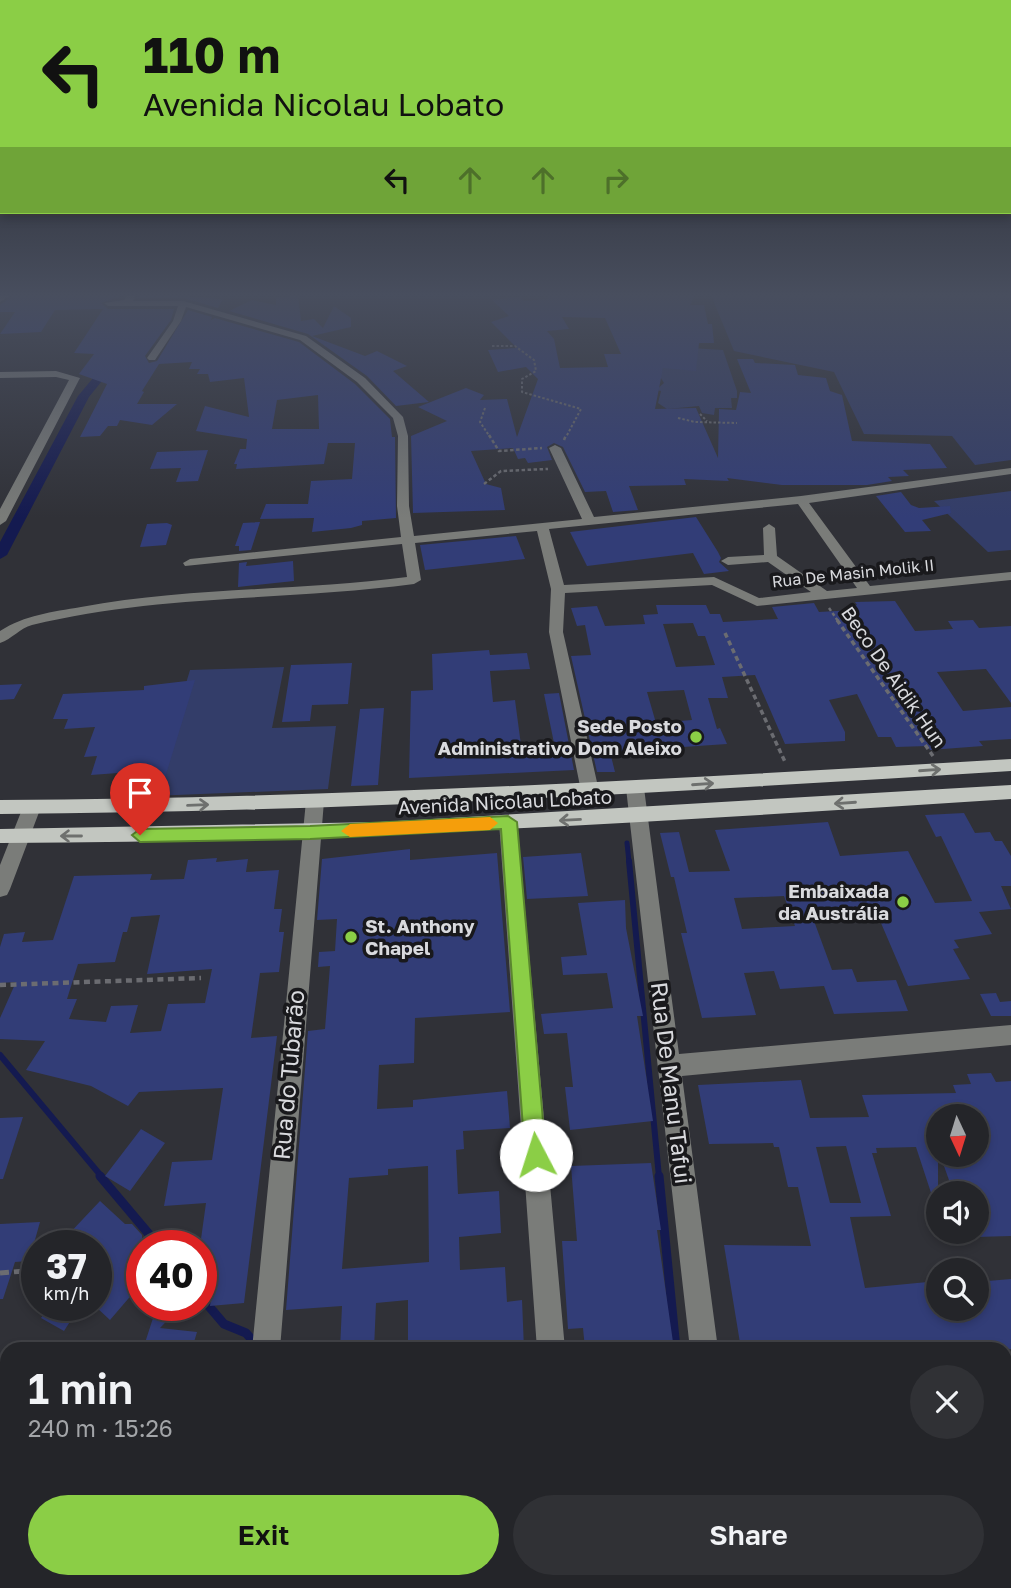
<!DOCTYPE html>
<html lang="en">
<head>
<meta charset="utf-8">
<style>
	:root { --surface:#242529; --page:#303135; --text:#f1f3f6; --muted:#a3a5a8; --line:#414246; --accent:#8bce46 }
	body { margin:0; font-family:"Golos Text",sans-serif; background:var(--page); color:var(--text); height:100vh; display:flex; flex-direction:column; font-size:26px; white-space:nowrap }
	* { box-sizing:border-box; margin:0 }
	p { font-size:23px; color:var(--muted) }
	.icon { flex:none; width:38px; height:38px; fill:none; stroke:currentColor; stroke-width:2; stroke-linecap:round; stroke-linejoin:round }
	.map { position:relative; flex:1; overflow:hidden }
	.details { position:absolute; left:0px; top:1342px; width:1012px; height:247px; display:flex; flex-direction:column; background:var(--surface); border-radius:21px 21px 0 0; box-shadow:0 4px 10px #0003,0 0 0 2px var(--line) }
	.details>* { flex:none }
	.top-card { position:absolute; left:0px; top:0px; width:1012px; height:214px; box-shadow:0 4px 10px #0003,0 0 0 2px var(--line); background:#8bce46; color:#111; overflow:hidden }
	.needle { width:46px; rotate:176deg }
	.buttons { position:absolute; left:926px; top:1104px; display:grid; gap:14px }
	.buttons a { display:grid; place-items:center; width:63px; height:63px; border-radius:50%; background:var(--surface); box-shadow:0 4px 10px #0003,0 0 0 2px var(--line); font-size:35px }
	.speed { position:absolute; left:21px; top:1230px; display:flex; gap:14px; font-size:35px; font-weight:700; text-align:center }
	.speed>* { display:grid; place-content:center; width:91px; height:91px; border-radius:50%; background:var(--surface); box-shadow:0 4px 10px #0003,0 0 0 2px var(--line); line-height:1 }
	.speed small { font-size:18px; font-weight:400 }
	.speed .limit { border:10px solid #d22; background:#fff; color:#111 }
	.pin { position:absolute; display:grid; place-items:center; width:60px; height:60px; color:#fff; margin:-72px -30px; border-radius:50% 50% 50% 0; rotate:-45deg; box-shadow:0 0 7px #0007 }
	.pin .icon { rotate:45deg }
	.me { position:absolute; width:77px; margin:-38px; rotate:355deg; stroke-linejoin:round; filter:drop-shadow(0 0 5px #0008) }
	.turn { display:flex; align-items:center; gap:24px; height:147px; padding:0 28px; font-size:32px }
	.turn .icon { width:91px; height:91px; stroke-width:2.5 }
	.turn b { display:block; font-size:49px; line-height:60px }
	.lanes { display:flex; align-items:center; height:66px; padding:0 28px; background:#0003; justify-content:center; gap:35px; direction:ltr }
	.lanes .off { opacity:.35 }
	.round { display:grid; place-items:center; flex:none; width:74px; height:74px; border-radius:37px; background:var(--page) }
	.head { display:flex; align-items:center; justify-content:space-between; height:119px; padding:0 28px }
	h1 { font-size:42px; font-weight:600; line-height:52px }
	.button { display:flex; gap:14px; margin-top:auto; padding:14px 28px }
	.button a { flex:1; height:80px; border-radius:42px; background:var(--accent); color:#111; font-size:28px; font-weight:600; line-height:80px; text-align:center }
	.button a+a { background:var(--page); color:var(--text) }
	.map>svg:first-child { display:block }
</style>
</head>
<body>
<div class="map">
<svg width="1011" height="1588" viewBox="0 0 1011 1588">
	<rect width="100%" height="100%" fill="#303137"/>
	<path fill="#333d69" d="M711 295H1011V460L975 465 952 436 864 434 834 372 734 351Z
		M675 347 723 350 737 391V398H731L732 408H715L714 415 702 413 699 406 667 409 658 403 661 391 656 390 664 383 659 375Z
		M1011 491V550L988 552 934 501Z
		M284 667 272 728 336 726 328 789 152 796 190 670Z"/>
	<g fill="none" stroke-linecap="round" stroke-linejoin="round">
		<path stroke="#141a50" stroke-width="5" d="M627 843 629 862"/>
		<path stroke="#141a50" stroke-width="6" d="M629 861 659 1177
			M0 1055 102 1177"/>
		<path stroke="#141a50" stroke-width="9" d="M100 1176 159 1246
			M659 1176 676 1349
			M201 1297 224 1324 246 1333 260 1349
			M443 1582 448 1588
			M699 1582 700 1588"/>
		<path fill="#141a50" fill-rule="evenodd" d="M109 359 118 361 89 397 7 555 0 559V542L78 396Z"/>
	</g>
	<path fill="#323d77" fill-rule="evenodd" d="M14 295H124L101 303 108 309H174L171 320 145 356 149 363 157 361 188 310 212 317 211 320 215 318 299 342 355 384 390 419 392 437H395L396 518 362 521V525L351 528 312 532 314 518 260 519 266 504H308L311 481 352 479 355 443H328L324 464 236 469 237 464H234L240 449H246L247 439 196 431 205 406 249 417 244 378 210 382 208 374H197L200 369H189L192 362 159 364 142 391 144 392 137 404H177L152 425 120 420 117 426H108L100 436 80 437 107 384 79 374 94 354 74 353 103 309 55 310 41 332 0 334 15 312H0V305ZM318 395 319 429H272L277 400Z
		M138 295H163L223 299 218 308 184 298H137Z
		M298 295 301 321 314 319 323 328 334 306 351 318V327L312 336 365 356 377 351 407 366 393 371 429 402 396 406 367 376 308 334 229 311 252 300 276 305V298Z
		M547 295H695L690 305H704L708 324H712L714 343H699L696 371 663 368 655 409 696 408 718 458 719 409 736 410 740 392 751 393 737 359H753L755 363 795 365 798 375 826 378 830 391 842 395 852 441 930 444 947 468 903 470 909 476 888 477 892 481 867 485H782L727 478 729 481 684 479 686 485 629 486 638 510 613 512 606 491 585 492 563 447 554 443 547 447 552 460 528 463 525 458 518 459 513 448 471 451 486 484 501 488 505 510 413 513 411 436 447 421 418 407 466 388 484 395 480 400 507 399 517 437 538 379 526 367 498 372 488 350 517 348 491 322 509 316 492 300 519 297 524 301 548 299ZM562 317 605 318 621 354H604L608 367 560 368 554 339 547 331 569 329Z
		M208 450 198 481 176 482 181 468 150 469 157 452Z
		M901 492 911 505 919 508 950 506 951 513 922 520 931 531 905 532 876 496Z
		M696 517 718 552 721 558 719 562 729 571 704 574 693 553 587 566 570 532Z
		M260 522 251 550 239 551V546H235L243 523Z
		M167 523 172 525 166 545 140 547 147 524Z
		M516 536 525 559 425 570 420 545Z
		M293 561 294 581 238 587 239 563 247 562 246 566Z
		M895 601 915 631 953 629 948 621 973 620 979 628 1011 626V703L986 669 937 672 963 711 1011 707V739L979 741 983 746 930 750 928 746 896 747 891 737H878L857 694 829 700 845 732V741L785 744 755 675 722 677 728 698H708L717 729 720 728 727 744 610 752 615 772H597L571 656 591 655 585 625 577 626 571 608 597 606 605 626 645 624 643 615 658 614 656 605H706L710 614H720L723 622 778 619 772 607 814 603 819 612 854 610 851 606 857 605 855 602ZM693 623 698 636H705L715 665 676 667 663 624ZM684 690 692 720 656 723 647 692Z
		M489 650 490 655 527 653 530 669 490 671 493 702 515 700 521 745 554 743 544 694 559 693 574 770 409 778 411 691 433 690 432 654Z
		M352 663 348 704 312 705 310 721 282 722 291 665Z
		M195 680 163 784 113 786 118 773 91 775 97 756 84 757 95 727 64 729 68 719H53L63 694 144 690V686Z
		M22 684 14 699 0 700V685Z
		M384 708 378 785 351 786 360 709Z
		M964 813 975 833 990 832 995 841H1002L1011 856V886H1001L1011 909 979 912 992 934 954 940 959 948 953 949 970 979 908 986 878 916 814 921 832 970 852 969 857 982 896 980 908 1011 834 1014 824 986 780 989 774 971 744 973 756 1015 702 1018 681 933H687L674 877H671L660 833 679 832 689 872 730 871 715 830 828 822 840 856 908 851 935 903 972 901 941 836 936 837 925 815ZM784 896 795 926 742 929 734 898Z
		M410 849V860L497 853 510 1012 415 1018 414 1063 379 1065 377 1109 413 1107V1100L507 1091 510 1128 463 1131 464 1149 456 1150 458 1194 499 1191 501 1233 459 1237 460 1270 505 1267 507 1302 522 1300 524 1349H408V1300L376 1303 374 1349H340L342 1306 286 1310 308 1031 325 1029 330 966 318 967 319 952 335 951 337 919 317 920 322 859ZM428 1166 429 1262 342 1269 349 1178 388 1175V1169Z
		M581 853 588 896 527 899 523 857Z
		M217 858 216 862 248 859 246 872 279 870 274 909H282L279 932H284L279 972 260 973 251 1038 277 1036 244 1303 210 1306 215 1267 201 1282 205 1253H201V1239L206 1203 164 1206 172 1162 212 1160 223 1088 139 1092 128 1106 91 1086 26 1070 45 1041 0 1039V1018L16 982 0 983V947L4 934 25 932 22 942 53 940 74 876 152 874 150 880 184 879 188 860ZM160 915 147 974 212 969 205 1003 168 1004 161 1031 130 1033 138 1005 111 1006 106 1022 69 1019 77 999H67L78 964 115 962 123 932H127L131 917Z
		M625 900 626 928 643 1016H637L653 1121 570 1130 565 1087H573L567 1033 544 1034 541 1014 613 1008 607 973 563 975 561 957 587 955 578 903Z
		M996 993 1000 1002 1011 1001V1016H991L980 994Z
		M991 1073 996 1082 1011 1081V1236L976 1237V1194H954L940 1155H976V1116H938V1205H935L916 1147 876 1148 877 1153H872L891 1216 850 1217 865 1288 938 1281V1309H976V1282L1011 1279V1349H741L724 1245 811 1246 798 1187H788L779 1147H774L773 1143 709 1144 698 1085 801 1080 810 1118 869 1117 862 1095 956 1093 953 1085 971 1084 967 1074ZM846 1146 861 1203H830L816 1147Z
		M23 1117 3 1179H0V1118Z
		M141 1129 165 1143 130 1191 105 1176Z
		M651 1163 661 1230H657L674 1349H585L583 1328 568 1329 562 1241H577L571 1166Z
		M100 1201 125 1224H132L142 1235V1301L134 1292 110 1320 96 1307V1246H74L66 1237Z
		M40 1222 29 1261 15 1262 3 1299H0V1224Z
		M49 1306H80L64 1331 41 1318Z
		M146 1306H181L160 1328 197 1332 192 1349H143L154 1315Z"/>
	<g fill="none" stroke-linecap="round" stroke-linejoin="round">
		<path stroke="#6b6c71" stroke-width="2" stroke-dasharray="2.5 2" stroke-linecap="butt" d="M492 346H515L534 360 536 371 522 379V392L581 409 566 437
			M485 408 480 422 490 437
			M700 414 707 421
			M678 418 695 422 737 423"/>
		<path stroke="#6b6c71" stroke-width="2.5" stroke-dasharray="3.5 2.5" stroke-linecap="butt" d="M489 435 499 451 542 448
			M564 440 566 435
			M484 484 501 471 548 469
			M829 608 838 621"/>
		<path stroke="#6b6c71" stroke-width="3.5" stroke-dasharray="5 3.5" stroke-linecap="butt" d="M837 620 933 756
			M725 633 786 764"/>
		<path stroke="#6b6c71" stroke-width="4.5" stroke-dasharray="6 4.5" stroke-linecap="butt" d="M0 985 201 978"/>
		<path stroke="#6b6c71" stroke-width="5" stroke-dasharray="9 5" stroke-linecap="butt" d="M0 1273 37 1270
			M0 1477 7 1478"/>
		<path fill="#7a7c79" fill-rule="evenodd" d="M11 295 0 302V295Z
			M128 295H136L133 301H183L306 336 365 378 403 417 408 436 409 506 414 536 582 519 549 448 555 445 561 448 594 517 801 496 1011 468V474L809 503 870 586 1011 572V580L757 606 712 585 565 593 563 632 599 791 590 798 581 791 549 632 551 589 537 531 415 543 421 580 414 584C287 601 157 594 32 625 20 628 12 639 0 643V631C25 615 52 612 81 607 189 587 299 591 407 577L402 544 185 566 183 563 190 559 401 537 397 506 398 436 393 418 357 382 300 340 186 307 181 321 155 360H149L147 358 173 321 178 306H108L104 303 124 300ZM798 504 857 588 827 591 777 556 775 528 769 524 763 528 764 555 728 557 721 561 728 565 768 562 811 592 759 598 714 577 564 585 549 529Z
			M56 371 80 378 6 521 0 525V509L69 380 56 377 0 378V372Z
			M635 781 644 788 679 1054 1011 1025V1045L682 1076 718 1349H690L626 788Z
			M315 794 321 796 324 801 280 1349H252L306 801 309 796Z
			M32 800 38 802 41 807 10 889 7 895 0 897V865L23 807 26 802Z
			M508 815 514 817 517 822 565 1349H537L499 822 502 817Z
			M1011 1397V1425L1004 1426V1398Z
			M1004 1478 1011 1481V1527L1004 1525Z
			M219 1582H251L250 1588H218Z
			M554 1582H586L587 1588H555Z
			M715 1582H747V1588H715Z"/>
		<path fill="#c2c6c0" fill-rule="evenodd" d="M1011 759V771C674 792 338 812 0 814V800C338 798 674 779 1011 759Z
			M1011 785V799C674 821 338 842 0 843V829L380 822Z"/>
	</g>
	<defs><path id="oneway-shaft" d="M-6 0H5M1.5-3L5.5 0L1.5 3" fill="none" stroke-width="1.6" stroke-linecap="round" stroke-linejoin="round" transform="scale(1.75)"/></defs>
	<g stroke="#6e706e">
		<use href="#oneway-shaft" transform="translate(930 770) rotate(-4)"/>
		<use href="#oneway-shaft" transform="translate(703 784) rotate(-4)"/>
		<use href="#oneway-shaft" transform="translate(845 803) rotate(176)"/>
		<use href="#oneway-shaft" transform="translate(198 805) rotate(-2)"/>
		<use href="#oneway-shaft" transform="translate(570 820) rotate(177)"/>
		<use href="#oneway-shaft" transform="translate(71 836) rotate(180)"/>
	</g>
	<linearGradient id="sky" x2="0" y2="1"><stop stop-color="#1a1b1e"/><stop offset="0.57" stop-color="#484e5e"/><stop offset="1" stop-color="#484e5e" stop-opacity="0"/></linearGradient>
	<rect width="1011" height="518" fill="url(#sky)"/>
	<path fill="#8bce46" stroke="#5a862e" stroke-width="2" d="M508 816 517 822 546 1155 543 1163 536 1166 528 1163 525 1155 501 829 310 839 140 842 132 835 140 829 310 826Z"/>
	<path fill="#f59e0b" d="M490 817 498 823 490 830 350 837 341 831 350 824Z"/>
	<g fill="#8bce46" stroke="#19191c" stroke-width="2.5">
		<circle cx="696" cy="737" r="7"/>
		<circle cx="903" cy="902" r="7"/>
		<circle cx="351" cy="937" r="7"/>
	</g>
	<g text-anchor="middle" stroke-width="7" stroke-linejoin="round" paint-order="stroke">
		<g font-size="16" fill="#d9dade" stroke="#19191c">
			<text transform="translate(853 573) rotate(-6)" y="6">Rua De Masin Molik II</text>
		</g>
		<g font-size="19" fill="#d9dade" stroke="#19191c">
			<text transform="translate(894 677) rotate(55)" y="7">Beco De Aidik Hun</text>
			<text transform="translate(505 802) rotate(-3)" y="7">Avenida Nicolau Lobato</text>
		</g>
		<g font-size="19" font-weight="bold" fill="#d9dade" stroke="#19191c" text-anchor="end">
			<text x="682" y="733">Sede Posto<tspan x="682" dy="22">Administrativo Dom Aleixo</tspan></text>
			<text x="889" y="898">Embaixada<tspan x="889" dy="22">da Austrália</tspan></text>
			<text x="365" y="933" text-anchor="start">St. Anthony<tspan x="365" dy="22">Chapel</tspan></text>
		</g>
		<g font-size="23" fill="#d9dade" stroke="#19191c">
			<text transform="translate(289 1075) rotate(-85)" y="8">Rua do Tubarão</text>
			<text transform="translate(671 1083) rotate(83)" y="8">Rua De Manu Tafui</text>
		</g>
	</g>
</svg>
<div class="buttons">
<a><svg class="needle" viewBox="-14 -14 28 28"><path d="M0-13l5 13h-10z" fill="#e53935"/><path d="M0 13l5-13h-10z" fill="#a3a5a8"/></svg></a>
<a><svg class="icon" aria-label="sound" viewBox="0 0 24 24"><path d="M4 9h4l5-4v14l-5-4H4zM17 9q2 3 0 6"/></svg></a>
<a><svg class="icon" aria-label="search" viewBox="0 0 24 24"><circle cx="10" cy="10" r="6"/><path d="M15 15l6 6"/></svg></a>
</div>
<div class="speed"><div>37<small>km/h</small></div><div class="limit">40</div></div>
<div class="pin" style="left:140px;top:835px;background:#d93025"><svg class="icon" aria-label="arrive" viewBox="0 0 24 24"><path d="M6 21V4h12l-3 4 3 4H6"/></svg></div>
<svg class="me" style="left:536px;top:1155px" viewBox="-20 -20 40 40"><circle r="19" fill="#fff"/><path d="M0-13L10 11 0 6-10 11z" fill="#8bce46"/></svg>
<div class="top-card">
<div class="turn"><svg class="icon" aria-label="left" viewBox="0 0 24 24"><path d="M17 20v-9H6M10 6l-5 5 5 5"/></svg><div><b>110 m</b>Avenida Nicolau Lobato</div></div>
<div class="lanes"><svg class="icon" aria-label="left" viewBox="0 0 24 24"><path d="M17 20v-9H6M10 6l-5 5 5 5"/></svg><svg class="icon off" aria-label="ahead" viewBox="0 0 24 24"><path d="M12 20V5M6 11l6-6 6 6"/></svg><svg class="icon off" aria-label="ahead" viewBox="0 0 24 24"><path d="M12 20V5M6 11l6-6 6 6"/></svg><svg class="icon off" aria-label="right" viewBox="0 0 24 24"><path d="M7 20v-9h11M14 6l5 5-5 5"/></svg></div>
</div>
<section class="details">
<div class="head"><div><h1>1 min</h1><p>240 m · 15:26</p></div><a class="round"><svg class="icon" aria-label="close" viewBox="0 0 24 24"><path d="M6 6l12 12M18 6L6 18"/></svg></a></div>
<div class="button"><a>Exit</a><a>Share</a></div>
</section>
</div>
</body>
</html>
